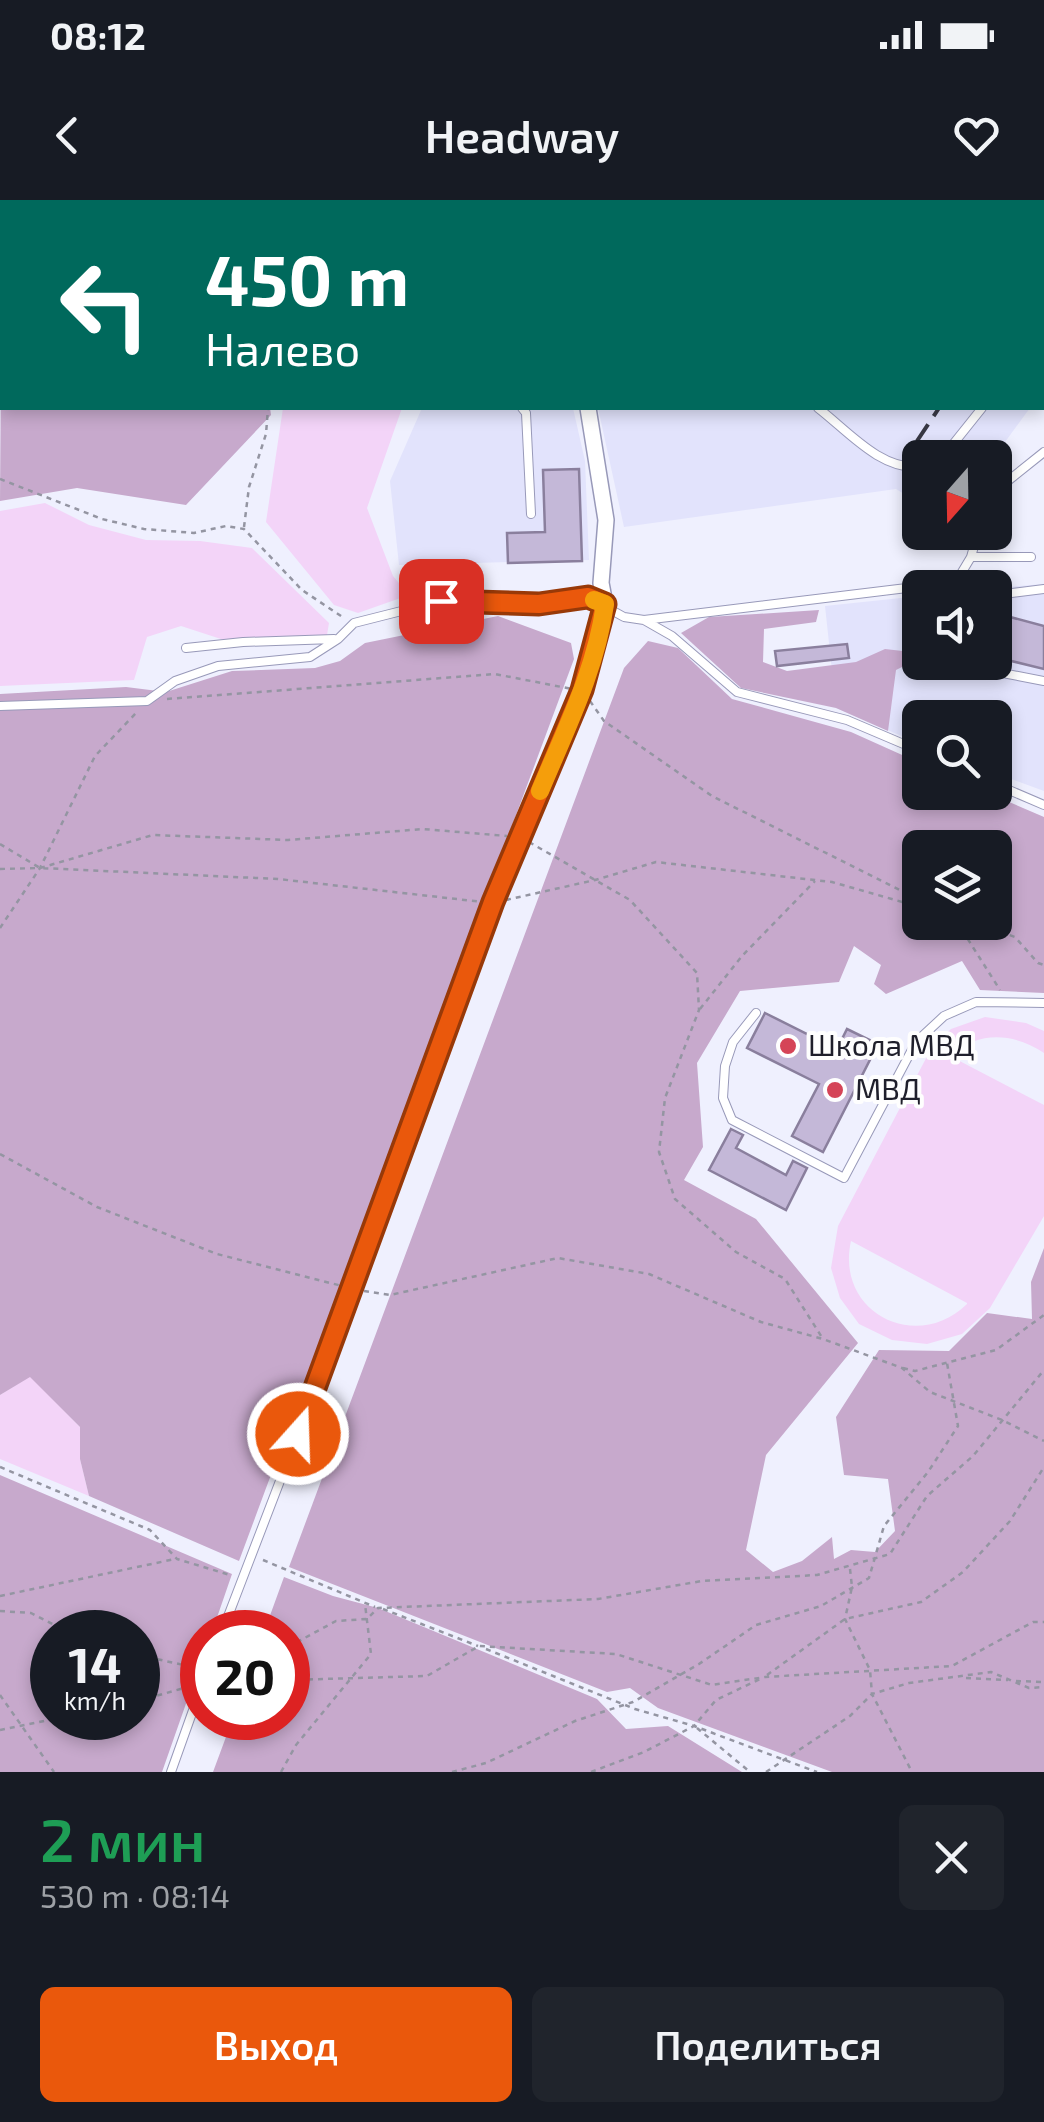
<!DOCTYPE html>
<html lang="ru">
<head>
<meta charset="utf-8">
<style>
	:root { --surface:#171b24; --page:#20242c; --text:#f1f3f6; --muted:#9ea1a6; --accent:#ea580c }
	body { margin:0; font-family:"Exo 2",sans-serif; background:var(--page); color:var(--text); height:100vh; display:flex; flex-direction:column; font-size:38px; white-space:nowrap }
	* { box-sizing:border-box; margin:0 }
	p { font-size:32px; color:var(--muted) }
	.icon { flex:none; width:55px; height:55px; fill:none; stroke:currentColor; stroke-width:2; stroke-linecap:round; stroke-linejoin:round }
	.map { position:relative; height:1572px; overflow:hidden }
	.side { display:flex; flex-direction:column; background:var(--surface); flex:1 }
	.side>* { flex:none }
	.guide { position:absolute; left:0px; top:0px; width:1045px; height:210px; box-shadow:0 5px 15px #0003; background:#00695c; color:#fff; overflow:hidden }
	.needle { width:65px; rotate:200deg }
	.fabs { position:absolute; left:902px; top:240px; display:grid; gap:20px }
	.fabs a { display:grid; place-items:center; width:110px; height:110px; border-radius:15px; background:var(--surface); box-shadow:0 5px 15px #0003; font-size:50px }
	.speed { position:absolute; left:30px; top:1410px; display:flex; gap:20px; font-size:50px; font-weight:700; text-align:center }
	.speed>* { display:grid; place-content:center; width:130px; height:130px; border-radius:50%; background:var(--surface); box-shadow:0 5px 15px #0003; line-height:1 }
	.speed small { font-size:25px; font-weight:400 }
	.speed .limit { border:15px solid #d22; background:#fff; color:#111 }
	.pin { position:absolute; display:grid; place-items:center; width:85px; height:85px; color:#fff; margin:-42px; border-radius:20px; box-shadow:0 5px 15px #0006 }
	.me { position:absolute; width:110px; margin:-55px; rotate:20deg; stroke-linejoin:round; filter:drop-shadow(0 0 8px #0008) }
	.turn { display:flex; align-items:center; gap:35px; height:210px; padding:0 40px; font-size:45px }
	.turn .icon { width:130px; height:130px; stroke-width:2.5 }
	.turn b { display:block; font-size:70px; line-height:85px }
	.round { display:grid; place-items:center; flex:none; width:105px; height:105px; border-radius:15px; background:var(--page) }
	.overview { display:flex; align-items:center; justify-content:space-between; height:170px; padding:0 40px }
	h1 { font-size:60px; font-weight:600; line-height:75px; color:#1e9e55 }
	.action { display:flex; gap:20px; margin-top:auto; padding:20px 40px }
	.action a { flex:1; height:115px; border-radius:15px; background:var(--accent); color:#fff; font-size:40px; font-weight:600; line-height:115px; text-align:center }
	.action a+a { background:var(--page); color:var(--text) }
	.status { display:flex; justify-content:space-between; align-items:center; height:70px; padding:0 50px; background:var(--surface); direction:ltr }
	.status svg { height:28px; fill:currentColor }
	header { display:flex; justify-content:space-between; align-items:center; height:130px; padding:0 40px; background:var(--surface); font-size:45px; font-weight:600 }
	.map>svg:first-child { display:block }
</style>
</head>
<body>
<div class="status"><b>08:12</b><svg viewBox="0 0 49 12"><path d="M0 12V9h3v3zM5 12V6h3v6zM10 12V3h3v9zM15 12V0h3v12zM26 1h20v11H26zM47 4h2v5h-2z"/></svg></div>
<header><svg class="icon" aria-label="back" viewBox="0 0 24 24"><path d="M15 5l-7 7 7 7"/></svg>Headway<svg class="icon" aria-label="heart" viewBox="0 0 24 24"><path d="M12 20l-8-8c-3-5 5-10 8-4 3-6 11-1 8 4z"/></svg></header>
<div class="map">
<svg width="1044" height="1572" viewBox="0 0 1044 1572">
	<rect width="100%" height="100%" fill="#eff0fe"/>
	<path fill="#e2e3fc" d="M617 0H1044V187L1043 190 1042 2H615Z
		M422 208H573L585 261 589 360 399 365 390 281Z
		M598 208H1030L994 257 920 258V304L896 289 624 327Z
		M1044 384V591L995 573V518H920V544L836 508 825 406 920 396V462H995V388Z"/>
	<path fill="#f3d4f8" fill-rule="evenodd" d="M283 208H402L367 308 393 376 409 395 358 413 334 405 266 322Z
		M45 303 89 325 146 340 200 341 252 348 329 423 327 435 224 440 181 426 147 437 134 480 0 486V311Z
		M985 817 1026 823 1044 831V853C1014 833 979 830 950 856L1044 905V1016L990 1108 962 1134 927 1144 892 1140 859 1124 840 1098 831 1068 838 1026 933 845 951 829ZM851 1041 967 1103V1104C916 1154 835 1112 851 1041Z
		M30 1176 80 1227V1259L89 1296 0 1259V1195Z"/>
	<path fill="#c7a9cc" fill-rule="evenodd" d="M2 28V208H270L271 215 186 305 77 288 0 301Z
		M819 410 816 422 764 429 763 462 787 471 856 462 885 449 920 453V458L896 470 888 531 836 508 741 488 681 433 709 417Z
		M498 416 571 443 574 459 239 1361 89 1296 80 1259V1227L30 1177 0 1195V494L126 487 166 492 232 471 315 468 340 461 365 443Z
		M648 441 678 448 732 499 851 532 920 563V592L988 593 1044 617V793L980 790 962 761 886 794 874 784 881 765 854 746 839 782 740 791 697 863 703 947 684 980 756 1019 858 1143 766 1255 746 1350 773 1372 802 1361 832 1337 834 1359 851 1350 875 1352 895 1331 888 1279 844 1275 836 1217 879 1150 949 1151 987 1113 1032 1119 1031 1082 1044 1048V1572H832L658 1508 630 1488 607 1492 289 1367 624 468ZM920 648H995V722H920Z
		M0 1275 232 1374 212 1432H202V1458L162 1572H0ZM138 1432V1518H52V1432Z
		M284 1377 333 1396 378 1408 597 1499 626 1529 668 1526 742 1572H213L233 1518H288V1432H264Z"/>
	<path fill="#c4b8d8" stroke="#8a7f9d" stroke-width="2.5" d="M579 269 582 361 508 363 507 333 545 332 543 270Z
		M995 413 1044 426V469L995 457Z
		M847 444 849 458 777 466 775 451Z
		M765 813 837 849 847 829 878 844 823 952 792 936 819 884 747 848Z
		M731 929 743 935 736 948 786 975 793 961 807 968 786 1010 709 970Z"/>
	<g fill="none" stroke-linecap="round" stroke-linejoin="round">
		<g stroke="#9899b9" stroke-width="10">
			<path id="lane" d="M491 2 493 0
				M582 2 583 0
				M1042 113 1044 110
				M522 208 526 213 531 314
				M818 208C848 231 880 270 920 267
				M942 258 982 208
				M995 300 1009 280 1044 252
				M971 357 978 332
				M995 395 1044 389
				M644 420 956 382 971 357H1031
				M186 448 243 442 334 439
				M976 468 1044 481
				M0 506 147 501 175 481 218 466 310 457 338 439 354 423 441 401 539 404 588 397 624 417 644 420 672 436 737 492 847 520 920 551
				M995 584 1044 605
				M756 813 733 842 725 866 723 898 732 920 844 978 916 842 944 816 976 802 1044 803
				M222 1432 298 1234 493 703 582 491 602 424 605 404
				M171 1572 202 1485"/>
		</g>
		<g stroke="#9899b9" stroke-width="18">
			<path id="street" d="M602 2 603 0
				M588 208 606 320 601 383 605 404"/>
		</g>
		<path stroke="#9495a2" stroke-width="2.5" stroke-dasharray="5 5" stroke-linecap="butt" d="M0 97H2
			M0 279 102 319 144 329 194 333 226 326 244 329 302 390 344 418
			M244 327 249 287 266 234 268 208
			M167 499 495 474 572 489
			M590 501 604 521 712 596 920 700
			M529 642 630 700 697 773 699 810 665 898 659 952 675 999 736 1052 785 1079 823 1139
			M0 644 40 668 278 679 483 702
			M0 669 40 668 153 635 288 640 423 629 507 636
			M506 700 595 680 656 662 832 682 920 707
			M957 722 1000 790
			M972 722 1015 737 1038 763 1044 765
			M0 728 40 668 95 556 136 513
			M700 809 742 756 815 681
			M0 954 97 1007 217 1054 342 1086
			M364 1091 390 1095 558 1058 649 1074 761 1122 823 1139 902 1168 930 1192 1002 1220 1044 1241
			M903 1168 915 1171 996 1150 1044 1115
			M0 1267 150 1330 177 1359 230 1375
			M263 1360 375 1407
			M850 1369 852 1387 845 1419 870 1470 872 1494 912 1572
			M0 1396 175 1359
			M383 1409 478 1446
			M0 1411 31 1413 68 1432
			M288 1447 336 1421 367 1419 378 1408 598 1399 702 1381 817 1375 890 1354 927 1296 973 1256 1044 1170
			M486 1449 635 1509 694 1526 817 1572
			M138 1455 202 1469
			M767 1475 845 1419 921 1402 963 1372 1010 1321 1044 1267
			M966 1478 1008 1480
			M288 1480 427 1476 479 1446 616 1454 712 1485 765 1477 952 1466 1033 1422H1044
			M1016 1481 1044 1482
			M0 1495 54 1572
			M138 1501 191 1486
			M697 1528 750 1572
			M0 1530 59 1518
			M281 1572 296 1545 371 1454 365 1404
			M452 1572 486 1563 575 1521 633 1502 699 1464 756 1425 821 1406 869 1378 884 1326 928 1272 958 1226 947 1163
			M591 1572 644 1552 694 1526 716 1500 760 1479
			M766 1572 850 1516 872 1494 909 1483 991 1472 1029 1488 1044 1487"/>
		<use href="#lane" stroke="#fff" stroke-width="8"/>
		<use href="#street" stroke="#fff" stroke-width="15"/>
		<path stroke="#383844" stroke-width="4" stroke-dasharray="20 10" stroke-linecap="butt" d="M1042 5 1044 2
			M1042 47 1044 45
			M917 241 939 208"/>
	</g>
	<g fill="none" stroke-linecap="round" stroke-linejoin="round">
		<g stroke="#983908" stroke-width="25">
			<path id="route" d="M298 1234 493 702 582 490 605 404 588 397 539 404 441 401"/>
		</g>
		<use href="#route" stroke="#ea580c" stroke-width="18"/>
		<path stroke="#f59e0b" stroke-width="18" d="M540 591C565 531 596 470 605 404L594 400"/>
	</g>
	<g fill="#d54457" stroke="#fefefe" stroke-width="4">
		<circle cx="788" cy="846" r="10"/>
		<circle cx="835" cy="890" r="10"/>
	</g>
	<g text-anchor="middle" stroke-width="8" stroke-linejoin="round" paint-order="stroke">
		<g font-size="30" fill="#1f1f2b" stroke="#fefefe" text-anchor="start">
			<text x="808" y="856">Школа МВД</text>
			<text x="855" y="900">МВД</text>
		</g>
	</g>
</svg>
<div class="fabs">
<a><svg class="needle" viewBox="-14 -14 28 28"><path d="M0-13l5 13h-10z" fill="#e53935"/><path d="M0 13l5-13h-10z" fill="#9ea1a6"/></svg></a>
<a><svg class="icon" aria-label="sound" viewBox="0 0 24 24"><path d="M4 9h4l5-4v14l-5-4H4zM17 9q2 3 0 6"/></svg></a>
<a><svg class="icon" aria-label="search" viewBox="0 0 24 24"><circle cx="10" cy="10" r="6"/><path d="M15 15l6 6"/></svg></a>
<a><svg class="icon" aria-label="layers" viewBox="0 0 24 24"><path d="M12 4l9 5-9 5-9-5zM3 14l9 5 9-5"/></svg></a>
</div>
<div class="speed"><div>14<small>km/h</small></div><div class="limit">20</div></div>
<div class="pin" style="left:441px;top:401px;background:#d93025"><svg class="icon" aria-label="arrive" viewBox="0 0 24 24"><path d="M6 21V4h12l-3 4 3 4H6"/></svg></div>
<svg class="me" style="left:298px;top:1234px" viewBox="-20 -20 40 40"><circle r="17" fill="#ea580c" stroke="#fff" stroke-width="3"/><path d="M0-11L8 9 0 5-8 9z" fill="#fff"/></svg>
<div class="guide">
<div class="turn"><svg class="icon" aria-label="left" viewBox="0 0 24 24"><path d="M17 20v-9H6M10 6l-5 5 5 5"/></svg><div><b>450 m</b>Налево</div></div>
</div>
</div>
<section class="side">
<div class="overview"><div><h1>2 мин</h1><p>530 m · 08:14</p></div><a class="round"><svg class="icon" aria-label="close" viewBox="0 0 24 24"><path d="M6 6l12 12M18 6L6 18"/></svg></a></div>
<div class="action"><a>Выход</a><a>Поделиться</a></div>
</section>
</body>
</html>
